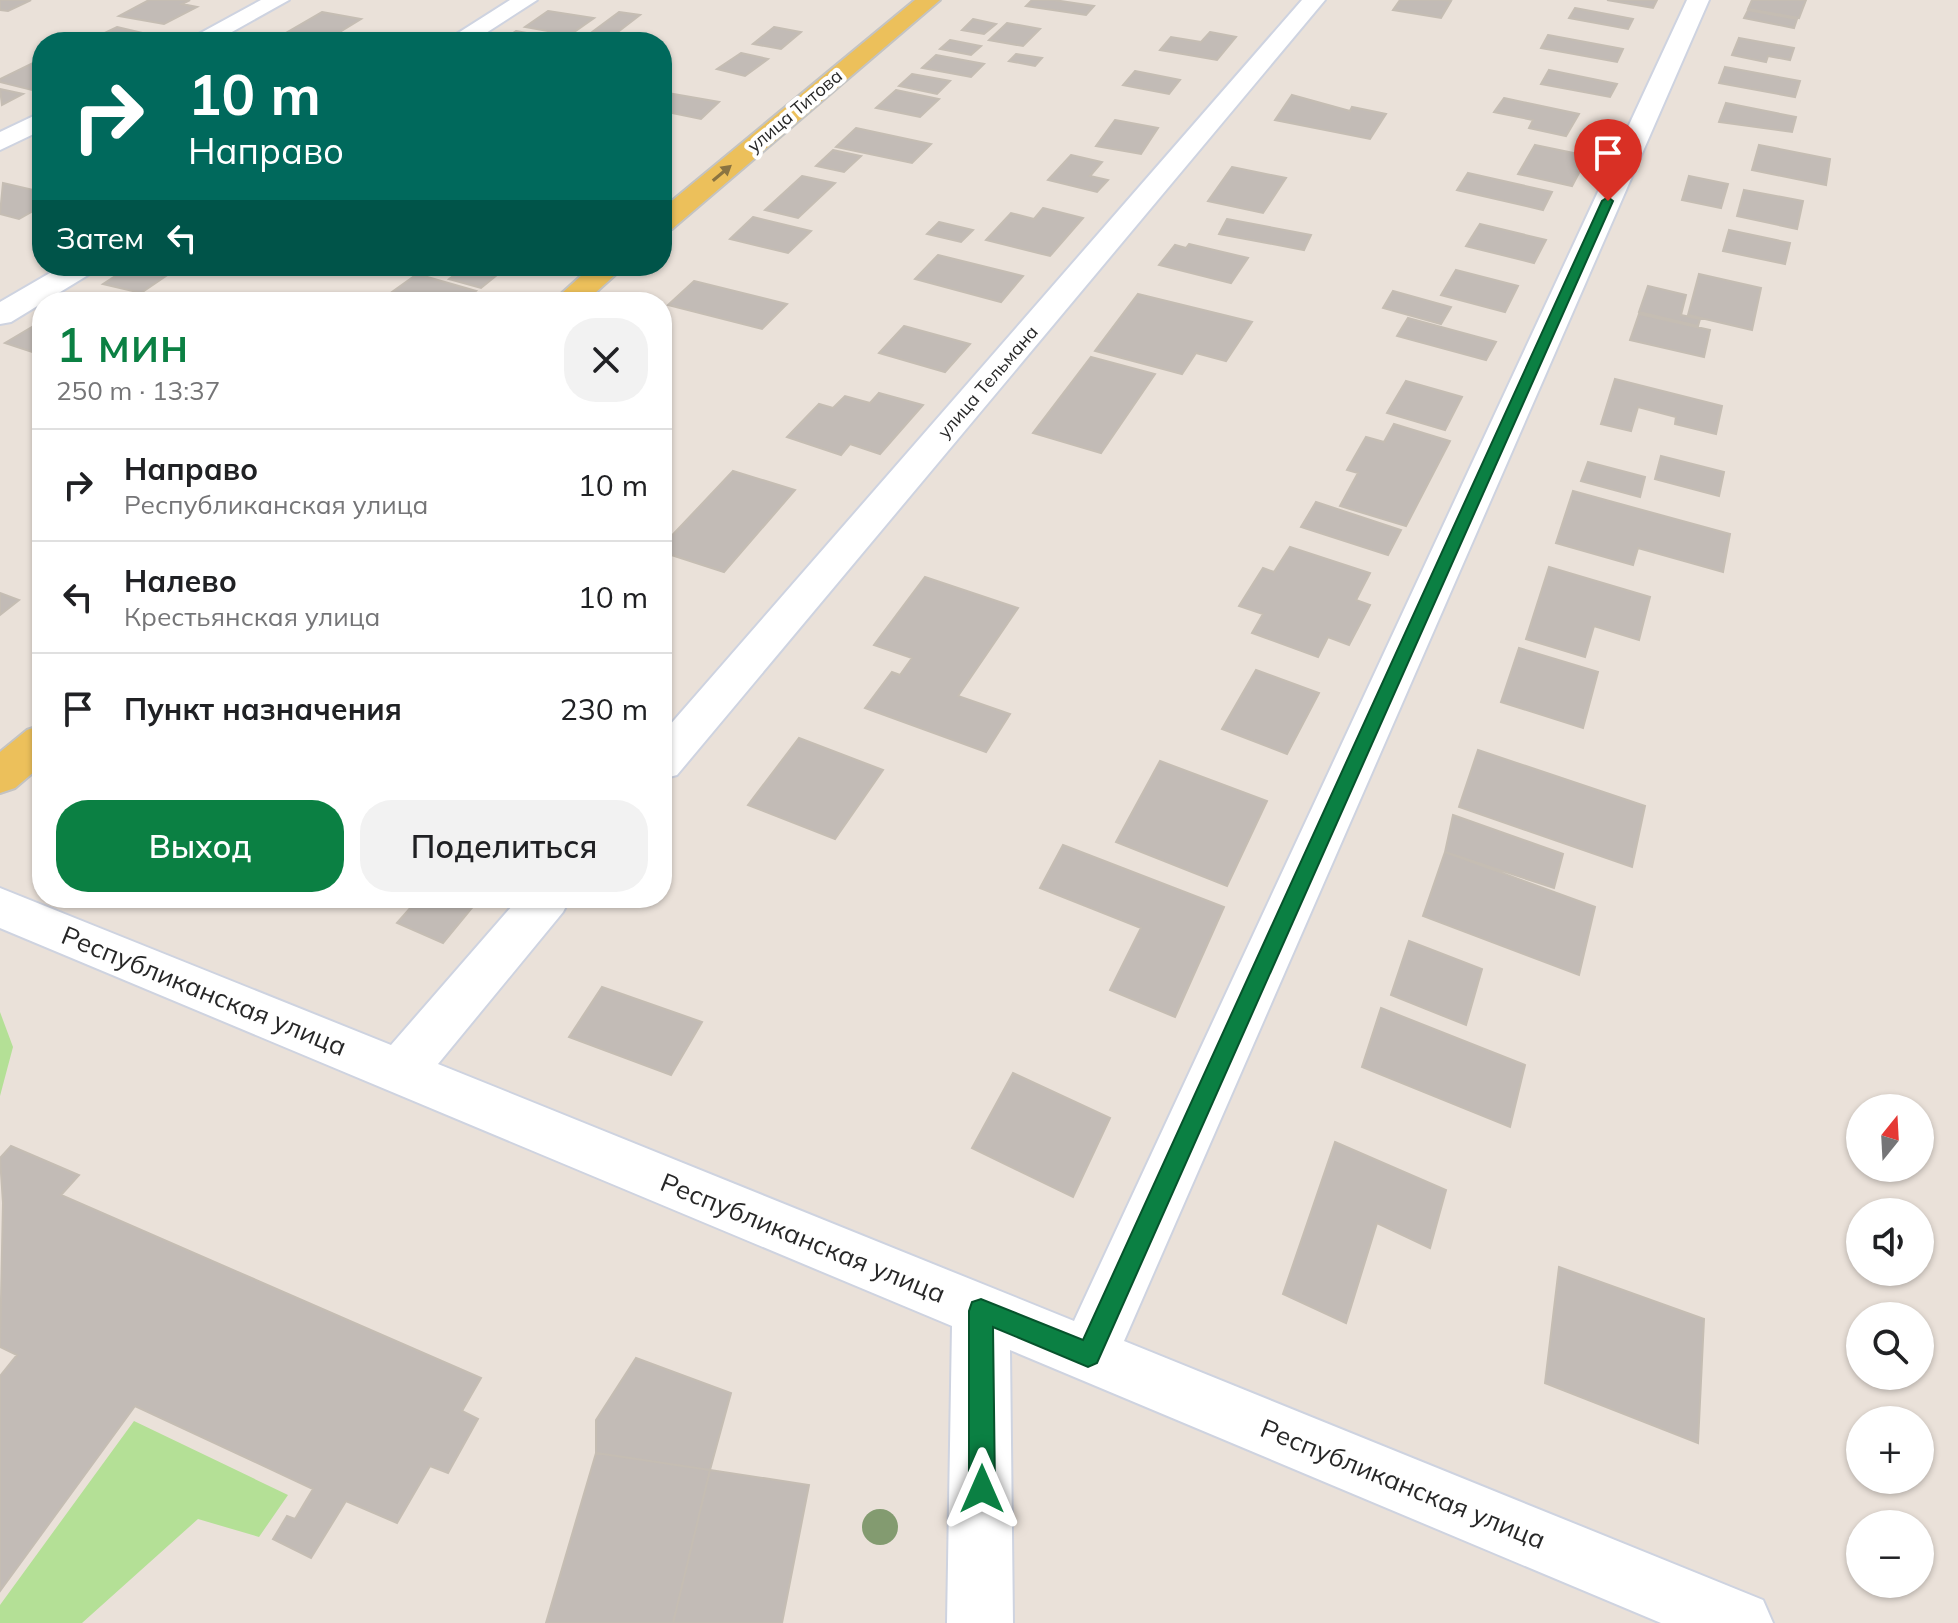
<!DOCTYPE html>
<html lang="ru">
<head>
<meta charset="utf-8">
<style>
	:root { --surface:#fff; --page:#f2f2f2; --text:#202124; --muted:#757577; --line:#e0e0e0; --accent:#0b8043 }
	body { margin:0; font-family:Mulish,sans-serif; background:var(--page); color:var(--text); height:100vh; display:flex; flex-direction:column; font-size:30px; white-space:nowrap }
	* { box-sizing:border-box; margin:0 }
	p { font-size:26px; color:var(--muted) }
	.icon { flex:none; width:44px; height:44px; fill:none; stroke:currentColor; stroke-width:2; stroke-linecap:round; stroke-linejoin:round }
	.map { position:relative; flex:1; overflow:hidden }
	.details { position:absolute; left:32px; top:292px; width:640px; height:616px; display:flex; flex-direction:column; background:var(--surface); border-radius:32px; box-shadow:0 2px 6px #0004 }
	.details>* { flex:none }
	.guide { position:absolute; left:32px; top:32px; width:640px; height:244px; border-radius:32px; box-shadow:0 2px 6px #0004; background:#00695c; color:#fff; overflow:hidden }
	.needle { width:52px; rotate:18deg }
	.controls { position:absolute; left:1846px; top:1094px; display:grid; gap:16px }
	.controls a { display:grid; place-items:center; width:88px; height:88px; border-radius:50%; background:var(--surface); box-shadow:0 2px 6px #0004; font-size:40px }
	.pin { position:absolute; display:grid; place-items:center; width:68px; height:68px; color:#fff; margin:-82px -34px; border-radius:50% 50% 50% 0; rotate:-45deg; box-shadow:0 0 8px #0007 }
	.pin .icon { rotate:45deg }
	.me { position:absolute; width:88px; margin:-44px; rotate:0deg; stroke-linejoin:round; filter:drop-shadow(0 0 6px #0008) }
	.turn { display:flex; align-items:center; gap:28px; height:168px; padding:0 24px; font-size:36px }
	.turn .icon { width:104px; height:104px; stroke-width:2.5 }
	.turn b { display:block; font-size:56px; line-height:68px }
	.then { display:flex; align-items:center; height:76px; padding:0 24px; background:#0003; gap:16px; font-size:30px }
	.round { display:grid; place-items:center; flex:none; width:84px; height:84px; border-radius:32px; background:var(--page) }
	.summary { display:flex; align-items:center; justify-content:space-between; height:136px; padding:0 24px }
	h1 { font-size:48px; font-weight:600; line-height:60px; color:var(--accent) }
	.primary-button { display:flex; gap:16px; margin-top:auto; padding:16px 24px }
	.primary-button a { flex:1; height:92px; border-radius:32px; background:var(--accent); color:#fff; font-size:32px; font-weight:600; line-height:92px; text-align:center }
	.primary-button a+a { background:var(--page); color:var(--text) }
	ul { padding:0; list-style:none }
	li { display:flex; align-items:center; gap:24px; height:112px; padding:0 24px; border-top:2px solid var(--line) }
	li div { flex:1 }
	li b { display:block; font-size:30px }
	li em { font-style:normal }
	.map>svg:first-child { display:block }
</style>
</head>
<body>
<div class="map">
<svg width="1958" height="1623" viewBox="0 0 1958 1623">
	<rect width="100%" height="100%" fill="#eae1d9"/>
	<path fill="#b4e096" d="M0 1012 13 1047 0 1096Z
		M134 1421 288 1495 259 1537 198 1519 82 1623H0V1605Z"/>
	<path fill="#c2bbb6" stroke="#c5bdb3" stroke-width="2" d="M0 0H31L8 11 0 10Z
		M149 0H190L182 4 197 7 164 24 119 16Z
		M1032 0H1054L1094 6 1086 15 1026 6Z
		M1400 0H1443L1451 1 1441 18 1393 10Z
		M1607 0H1657L1653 8Z
		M1752 0H1806L1799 18 1748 9Z
		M1575 8 1633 19 1628 29 1569 18Z
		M1748 10 1797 19 1794 28 1744 18Z
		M548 11 594 18 570 35 525 27Z
		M322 12 361 19 335 35 354 38 348 42H309L279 37Z
		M619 12 640 15 614 35 592 32Z
		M973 19 996 24 984 34 962 30Z
		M1007 23 1040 29 1023 46 989 40Z
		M117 27 143 33 125 42H86Z
		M774 27 801 32 781 49 753 44Z
		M516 31 554 38 549 42H500Z
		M1210 32 1236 37 1217 60 1160 50 1171 37 1201 42Z
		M1548 35 1623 49 1617 62 1541 48Z
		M1739 38 1794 48 1790 60 1768 56 1766 62 1732 55Z
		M950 40 981 46 971 55 940 49Z
		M741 53 768 59 745 76 717 69Z
		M1016 54 1042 58 1035 66 1009 61Z
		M936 55 984 64 971 77 922 68Z
		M39 60 42 61V84L32 90 0 82V79Z
		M1725 67 1800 81 1795 97 1719 83Z
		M1549 70 1617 84 1610 97 1541 84Z
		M1135 71 1180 80 1169 94 1123 85Z
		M912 74 950 81 937 94 899 86Z
		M0 89 23 94 2 105Z
		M896 90 939 99 920 117 876 108Z
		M662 92 719 102 701 119 662 111Z
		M1292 95 1350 111 1352 107 1386 114 1370 139 1275 120Z
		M1504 98 1579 114 1566 136 1529 128 1533 120 1494 112Z
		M1726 103 1796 117 1792 132 1719 122Z
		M1115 120 1158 128 1141 154 1096 146Z
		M856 128 931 144 912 163 836 147Z
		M1535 145 1588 156 1572 186 1518 174Z
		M1759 145 1830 159 1826 185 1752 170Z
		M833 150 861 156 844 172 816 166Z
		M1071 155 1102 162 1090 176 1108 180 1097 192 1048 180Z
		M1232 167 1286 178 1263 213 1208 201Z
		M1468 173 1552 192 1543 210 1457 190Z
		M802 176 835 183 798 218 765 210Z
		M1689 176 1728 184 1721 208 1682 200Z
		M3 183 42 192V206L19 219 0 214Z
		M1744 190 1803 201 1797 229 1737 216Z
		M1043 208 1083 218 1050 256 986 240 1011 213 1034 219Z
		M753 217 811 231 788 253 730 239Z
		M1227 219 1311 235 1304 250 1219 234Z
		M939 222 973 230 961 242 927 234Z
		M1480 224 1546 240 1534 263 1466 246Z
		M1729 230 1790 243 1785 264 1723 251Z
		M1189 244 1248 258 1231 283 1159 265 1175 245 1186 248Z
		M938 255 1023 276 1001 302 915 279Z
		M129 267 166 276 141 293 103 284Z
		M465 267 497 275 481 288 449 279Z
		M1456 270 1518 286 1505 312 1441 295Z
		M417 274 476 291 461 302H417L389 294Z
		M1699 274 1761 288 1752 330 1688 315Z
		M694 281 787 304 762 329 668 305Z
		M1648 286 1686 295 1681 315 1700 319 1698 326 1639 312Z
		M1393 291 1451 307 1441 324 1383 308Z
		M1138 294 1252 322 1226 361 1196 353 1182 374 1095 351Z
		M1639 314 1710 330 1704 357 1630 340Z
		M1408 318 1496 342 1486 360 1397 336Z
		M42 321 41 355 5 343Z
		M904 326 970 344 945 372 879 353Z
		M1091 357 1155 374 1101 453 1033 433Z
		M1615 379 1722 406 1716 434 1675 424 1676 417 1638 407 1631 431 1601 424Z
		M1406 381 1462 397 1445 430 1387 413Z
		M879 393 923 405 880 454 850 444 841 455 787 437 819 404 833 408 845 396 870 403Z
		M1394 424 1450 441 1406 526 1340 506 1358 473 1347 470 1366 437 1384 442Z
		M1661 456 1724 472 1719 496 1655 479Z
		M1588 462 1645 477 1640 497 1581 481Z
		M733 471 795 490 724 572 662 552V546Z
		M1573 491 1730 534 1723 572 1638 548 1633 565 1556 543Z
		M1316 502 1401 530 1388 555 1301 527Z
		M1290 547 1370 573 1356 600 1370 605 1349 645 1328 637 1318 657 1252 633 1263 614 1239 606 1263 568 1274 572Z
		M1549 567 1650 597 1639 640 1594 626 1585 657 1526 639Z
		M925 577 1018 608 958 696 1010 714 986 752 865 708 892 672 900 675 912 658 874 645Z
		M0 593 19 600 0 615Z
		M1519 648 1598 672 1583 728 1501 702Z
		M1256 670 1319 693 1287 754 1222 729Z
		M799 738 883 770 835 839 748 805Z
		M1478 750 1645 806 1632 867 1459 807Z
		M1160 761 1267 801 1227 886 1116 842Z
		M1453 815 1563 854 1554 888 1445 852Z
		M1063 845 1224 907 1175 1017 1110 990 1141 928 1040 888Z
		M1445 852 1595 907 1579 975 1423 916Z
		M419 898H480L443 943 397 923Z
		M1409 941 1482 969 1466 1025 1391 995Z
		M602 987 702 1022 671 1075 569 1037Z
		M1381 1008 1525 1065 1510 1127 1362 1067Z
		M1013 1073 1110 1118 1073 1197 972 1148Z
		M1335 1142 1446 1190 1430 1248 1377 1223 1346 1323 1283 1294Z
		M11 1146 79 1175 61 1195 481 1378 462 1411 478 1419 448 1473 430 1466 397 1523 346 1501 311 1558 273 1539 287 1516 295 1519 313 1489 135 1406 0 1591V1376L17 1355 0 1347 3 1203 0 1158Z
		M1559 1267 1704 1319 1698 1443 1545 1383Z
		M636 1358 731 1393 710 1470 596 1453V1420Z
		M596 1453 710 1470 673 1623H546Z
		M710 1470 809 1485 782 1623H673Z"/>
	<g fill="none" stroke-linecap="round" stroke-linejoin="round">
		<g stroke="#ced3e0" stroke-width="4">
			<path id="minor" d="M261 0H289L214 42H184Z
				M510 0H537L472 42H444Z
				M1302 0H1325L677 775 662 779V734Z
				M1687 0H1709L1124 1341 1763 1600 1773 1623H1661L1010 1350 1013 1623H947L952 1326 0 928V888L391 1045 519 898H570L563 912 438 1064 1074 1321Z
				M42 112V130L0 150V132Z
				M62 266H98L93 272 11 322 0 324V302Z"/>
		</g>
		<g stroke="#c3c3c3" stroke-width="4">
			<path id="major" d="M915 0H940L672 229 662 231V209Z
				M592 266H625L585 302H552Z
				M42 725V765L15 788 0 793V752L27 730Z"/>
		</g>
		<use href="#minor" fill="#fff" fill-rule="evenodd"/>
		<use href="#major" fill="#ecc05b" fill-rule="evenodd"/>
	</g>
	<circle fill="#839b70" cx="880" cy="1527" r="18"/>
	<defs><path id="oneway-solid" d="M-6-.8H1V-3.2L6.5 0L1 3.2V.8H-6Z" transform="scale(2)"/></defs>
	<use fill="#8a7441" href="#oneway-solid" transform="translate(722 173) rotate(-40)"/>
	<path fill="#0b8043" stroke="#07532c" stroke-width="2" d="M1608 197 1613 201 1097 1363 1088 1367 993 1327 995 1489 991 1498 982 1502 973 1498 969 1489V1311L972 1302 981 1299 1083 1340 1602 201Z"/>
	<g text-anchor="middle" stroke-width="8" stroke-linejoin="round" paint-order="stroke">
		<g font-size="18" fill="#272727" stroke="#fff">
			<text transform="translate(795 111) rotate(-40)" y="6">улица Титова</text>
			<text transform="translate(988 382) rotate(-49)" y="6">улица Тельмана</text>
		</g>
		<g font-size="26" fill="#272727" stroke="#fff">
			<text transform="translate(204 991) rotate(22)" y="9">Республиканская улица</text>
			<text transform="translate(803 1238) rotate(22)" y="9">Республиканская улица</text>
			<text transform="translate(1403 1484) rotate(22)" y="9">Республиканская улица</text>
		</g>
	</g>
</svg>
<div class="controls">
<a><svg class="needle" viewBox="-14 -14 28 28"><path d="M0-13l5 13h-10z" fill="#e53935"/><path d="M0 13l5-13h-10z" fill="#757577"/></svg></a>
<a><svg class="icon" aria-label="sound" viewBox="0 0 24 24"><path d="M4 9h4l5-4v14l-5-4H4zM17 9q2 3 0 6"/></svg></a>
<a><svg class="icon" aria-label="search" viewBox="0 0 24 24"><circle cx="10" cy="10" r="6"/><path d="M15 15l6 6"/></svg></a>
<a>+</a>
<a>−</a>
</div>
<div class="pin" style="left:1608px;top:201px;background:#d93025"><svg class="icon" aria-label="arrive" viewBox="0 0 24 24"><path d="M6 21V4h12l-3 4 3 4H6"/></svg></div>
<svg class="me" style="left:982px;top:1489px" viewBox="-20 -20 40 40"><path d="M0-17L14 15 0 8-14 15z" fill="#0b8043" stroke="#fff" stroke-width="4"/></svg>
<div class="guide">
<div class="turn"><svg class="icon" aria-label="right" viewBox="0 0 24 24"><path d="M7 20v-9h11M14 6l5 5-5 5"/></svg><div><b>10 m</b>Направо</div></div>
<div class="then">Затем<svg class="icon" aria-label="left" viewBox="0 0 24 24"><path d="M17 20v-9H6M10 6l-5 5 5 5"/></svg></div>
</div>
<section class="details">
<div class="summary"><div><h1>1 мин</h1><p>250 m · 13:37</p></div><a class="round"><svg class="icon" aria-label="close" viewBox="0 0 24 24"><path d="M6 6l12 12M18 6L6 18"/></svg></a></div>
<ul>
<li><svg class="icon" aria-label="right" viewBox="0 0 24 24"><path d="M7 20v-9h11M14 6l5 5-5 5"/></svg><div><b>Направо</b><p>Республиканская улица</p></div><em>10 m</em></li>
<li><svg class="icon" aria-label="left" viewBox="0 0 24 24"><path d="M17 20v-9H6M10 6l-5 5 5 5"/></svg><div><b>Налево</b><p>Крестьянская улица</p></div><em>10 m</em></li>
<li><svg class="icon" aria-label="arrive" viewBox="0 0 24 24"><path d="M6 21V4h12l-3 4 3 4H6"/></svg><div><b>Пункт назначения</b></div><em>230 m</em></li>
</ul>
<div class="primary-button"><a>Выход</a><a>Поделиться</a></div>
</section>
</div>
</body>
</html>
